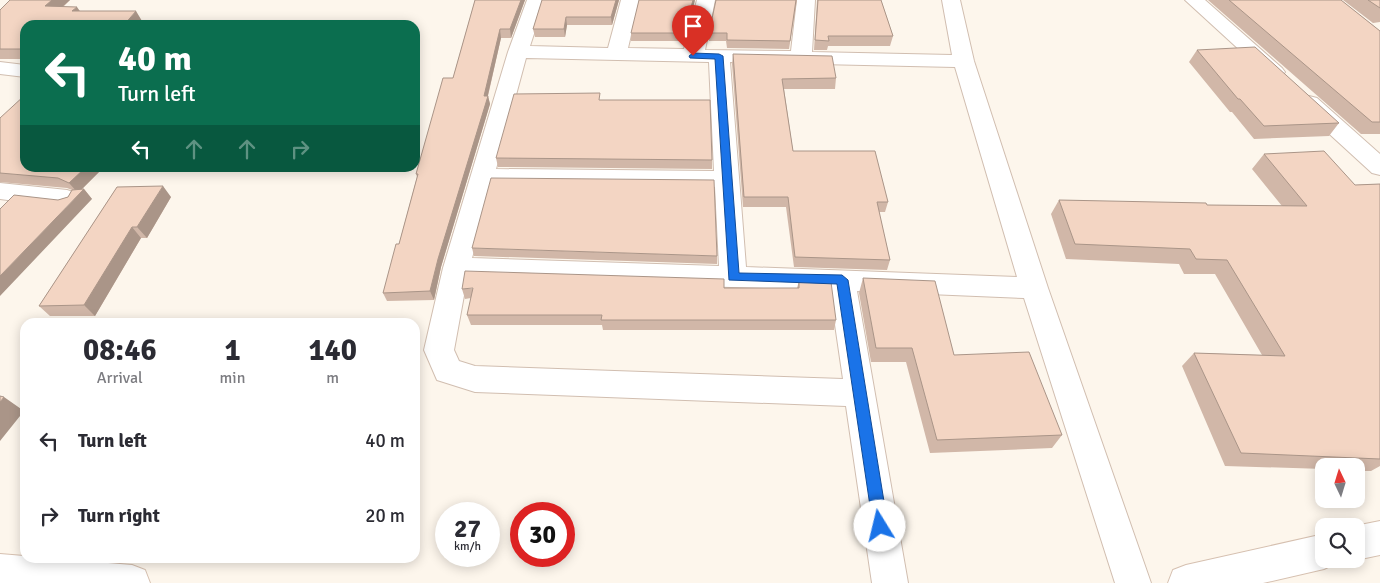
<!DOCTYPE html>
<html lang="en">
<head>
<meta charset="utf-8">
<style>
	:root { --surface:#fff; --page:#f2f2f3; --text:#2b2b33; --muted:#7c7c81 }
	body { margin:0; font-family:Signika,sans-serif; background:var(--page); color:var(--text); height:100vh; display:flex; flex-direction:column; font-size:19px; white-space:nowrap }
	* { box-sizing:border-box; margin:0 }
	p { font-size:16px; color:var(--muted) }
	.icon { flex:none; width:28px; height:28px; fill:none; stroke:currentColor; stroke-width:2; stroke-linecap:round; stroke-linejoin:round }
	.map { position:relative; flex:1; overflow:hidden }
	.sheet { position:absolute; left:20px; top:318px; width:400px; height:245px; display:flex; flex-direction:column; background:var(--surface); border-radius:15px; box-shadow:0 2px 12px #0003 }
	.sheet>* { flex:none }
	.hud { position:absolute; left:20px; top:20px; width:400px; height:152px; border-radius:15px; box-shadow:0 2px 12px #0003; background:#0b6e4f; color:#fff; overflow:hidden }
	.needle { width:32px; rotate:356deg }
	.controls { position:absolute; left:1315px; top:458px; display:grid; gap:10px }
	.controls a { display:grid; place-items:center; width:50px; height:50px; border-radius:10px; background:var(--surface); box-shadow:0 2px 12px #0003; font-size:25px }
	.speed { position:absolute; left:435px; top:502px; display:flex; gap:10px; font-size:25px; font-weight:700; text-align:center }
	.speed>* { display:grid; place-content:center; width:65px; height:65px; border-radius:50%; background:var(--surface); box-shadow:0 2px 12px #0003; line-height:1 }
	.speed small { font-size:12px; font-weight:400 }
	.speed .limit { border:8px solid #d22; background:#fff; color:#111 }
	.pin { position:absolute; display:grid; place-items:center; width:42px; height:42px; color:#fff; margin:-51px -21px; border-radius:50% 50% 50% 0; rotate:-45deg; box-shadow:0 0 5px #0007 }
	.pin .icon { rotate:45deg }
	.me { position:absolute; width:55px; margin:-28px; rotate:351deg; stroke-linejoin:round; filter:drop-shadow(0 0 4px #0008) }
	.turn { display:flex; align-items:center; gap:18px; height:105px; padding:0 15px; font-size:22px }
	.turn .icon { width:65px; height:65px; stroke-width:2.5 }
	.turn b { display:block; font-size:35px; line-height:42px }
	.lanes { display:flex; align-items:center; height:48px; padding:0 15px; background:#0003; justify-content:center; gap:25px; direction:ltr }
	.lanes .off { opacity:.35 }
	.eta { display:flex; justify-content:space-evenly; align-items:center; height:85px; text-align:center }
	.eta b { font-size:30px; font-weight:700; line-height:35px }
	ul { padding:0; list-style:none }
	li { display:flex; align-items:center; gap:15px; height:75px; padding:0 15px }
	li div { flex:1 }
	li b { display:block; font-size:19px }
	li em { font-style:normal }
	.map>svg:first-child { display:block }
</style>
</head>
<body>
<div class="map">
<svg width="1380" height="583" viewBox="0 0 1380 583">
	<rect width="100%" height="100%" fill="#fdf6ec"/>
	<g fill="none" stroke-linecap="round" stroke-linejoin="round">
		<g stroke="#d1beb0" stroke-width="2">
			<path id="street" d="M527 0H545L530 46 608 48 621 0H639L628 48 684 49 697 0H715L705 50 791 51 797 0H815L812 52 952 55 942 0H960L974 61 1048 288 1151 583H1115L1024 298 857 291 908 583H872L846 406 475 392 437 380 424 350 443 268 508 52ZM526 58 709 62 714 171 496 169ZM730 62 955 67 1017 277 746 267ZM492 185 715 187 719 266 472 258ZM467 279 830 290 843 379 475 366 459 361 454 350Z
				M1185 0H1205L1282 68 1285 72 1282 76 1275 78 1268 76Z
				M0 62 25 65V77L0 74Z
				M1309 96 1317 98 1380 154V175L1372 173 1301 108 1298 103 1301 98Z
				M0 183 67 190 76 193 79 199 76 205 67 208 0 199Z"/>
		</g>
		<g stroke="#d6c0b0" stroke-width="2">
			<path id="secondary" d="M1380 521V555L1356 560 1352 559H1356V526H1355Z
				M1324 534V559H1338L1336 563 1324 569 1263 583H1168L1173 570 1186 565Z
				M0 554 132 565 145 570 150 583H0Z"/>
		</g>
		<use href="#street" fill="#fff" fill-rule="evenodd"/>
		<use href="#secondary" fill="#fff" fill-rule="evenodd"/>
	</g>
	<path fill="#d1b7a8" d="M10 0H70L63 7 80 11 142 21 139 25H25V59H0V10Z
		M475 0H525L511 38H501L488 96 490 104 441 267 434 300 387 301 383 293 399 244 417 177 416 174 453 78Z
		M542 0H619L612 25H567L565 37H535L533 29Z
		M695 0 684 41H631V33Z
		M797 0 789 49 727 48 726 41H709V33Z
		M817 0H881L893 36 890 46H828L827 50H814Z
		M1208 0H1341L1380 31V134H1361Z
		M1343 0H1380V22L1373 23Z
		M1197 50 1339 123 1329 136 1254 139 1232 112H1230L1189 62Z
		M733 54 836 78 835 89H784L793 151 888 202 885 212H879L890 260 887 270 794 267 786 207H743L732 64Z
		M601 100 712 160V169L498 167 496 158Z
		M0 118 25 168H103L82 189H84L92 199 58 200 68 197 72 190 67 188 0 182Z
		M1264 154 1355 185 1380 184V466L1371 471H1356V466H1324V469L1225 466 1182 366 1194 353 1262 355 1215 274H1184L1179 264 1066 259 1051 214 1059 200 1207 205 1282 206 1252 169Z
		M117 187 171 197 147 238H141L95 316H50L39 306Z
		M472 248 717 256V264L474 256Z
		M863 278 954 355 1062 435 1052 448 930 453 906 362H871L859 293Z
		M799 281 836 320 834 330H603L602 325H471L467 315 471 298 465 299 462 289 797 288Z"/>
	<path fill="#aa9588" d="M52 0H70L52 16 45 6Z
		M521 0H525L511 38 510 29Z
		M616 0H619L612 25 611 17Z
		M693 0H695L684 41V33Z
		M77 7 84 17 72 11Z
		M136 11 142 21 139 25H124Z
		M566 17 567 25 565 37 564 29Z
		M500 29 501 38 487 99 488 96 490 104 441 267 434 300 430 291 438 259Z
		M85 168H103L78 193 69 183Z
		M163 186 171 197 147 238 137 227Z
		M84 189 92 199 0 296V276Z
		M132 227 141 238 95 316 84 305Z
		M4 397 24 411 0 441V402Z"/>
	<path fill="#f3d5c3" stroke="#aa9588" d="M10 0H52L45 6 77 7 72 11H136L124 25H25V49H0V10Z
		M475 0H521L510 29H500L484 96H488L438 259 430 291 383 293 396 244H399L418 174H416L443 78H453Z
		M542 0H616L611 17H566L564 29H533Z
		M639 0H693L684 33H631Z
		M716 0H796L790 41 727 40V33H709Z
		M818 0H881L893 36H828L829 41 815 40Z
		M1229 0H1341L1380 31V122H1372Z
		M1368 0H1380V8Z
		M1255 47 1339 123 1264 126 1240 99H1238L1197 50Z
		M733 54 832 56 836 78 782 79 793 151H875L888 202H877L890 260 795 257 788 197H744Z
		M600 93 599 100H710L712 160 496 158 514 94Z
		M25 95V168H85L69 183 58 178 0 173V118Z
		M1324 151 1355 185 1380 184V459L1241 453 1194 353 1285 356 1227 260 1196 259 1190 249 1075 244 1059 200 1206 203 1207 205 1307 206 1264 154Z
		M491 178 714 180 717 256 472 248Z
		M163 186 137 227H132L84 305 39 306 117 187Z
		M84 189 0 276V209L14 195 58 200 68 197 72 190Z
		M465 271 724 279V288H799V281L831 282 836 320H601L602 315H467L473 288 462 289Z
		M863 278 935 281 954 355 1029 352 1062 435 937 440 912 348H876Z
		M0 396 4 397 0 402Z"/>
	<path fill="#1a73e8" stroke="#114b97" d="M693 53 719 54 723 56 739 273 842 275 848 280 888 526 886 531 880 533 875 531 873 526 837 284 729 280 715 59 690 58 689 56Z"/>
</svg>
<div class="controls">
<a><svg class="needle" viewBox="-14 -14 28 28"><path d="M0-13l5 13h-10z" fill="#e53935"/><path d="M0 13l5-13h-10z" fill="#7c7c81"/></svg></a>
<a><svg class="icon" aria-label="search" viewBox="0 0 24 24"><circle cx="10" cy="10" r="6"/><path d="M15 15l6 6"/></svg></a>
</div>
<div class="speed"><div>27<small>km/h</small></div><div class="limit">30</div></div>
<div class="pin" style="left:693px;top:56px;background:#d93025"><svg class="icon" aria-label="arrive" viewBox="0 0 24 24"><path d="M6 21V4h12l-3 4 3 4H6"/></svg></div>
<svg class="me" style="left:880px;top:526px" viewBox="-20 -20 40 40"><circle r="19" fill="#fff"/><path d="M0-13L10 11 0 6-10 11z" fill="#1a73e8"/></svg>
<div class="hud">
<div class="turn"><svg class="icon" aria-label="left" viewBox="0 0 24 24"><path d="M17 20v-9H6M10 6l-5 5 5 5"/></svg><div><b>40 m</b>Turn left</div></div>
<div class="lanes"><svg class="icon" aria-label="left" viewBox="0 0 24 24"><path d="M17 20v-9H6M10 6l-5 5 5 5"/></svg><svg class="icon off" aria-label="ahead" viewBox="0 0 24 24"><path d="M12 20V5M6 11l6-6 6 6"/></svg><svg class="icon off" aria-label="ahead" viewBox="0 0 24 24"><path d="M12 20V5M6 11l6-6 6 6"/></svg><svg class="icon off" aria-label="right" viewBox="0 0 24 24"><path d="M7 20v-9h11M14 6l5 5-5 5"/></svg></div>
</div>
<section class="sheet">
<div class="eta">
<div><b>08:46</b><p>Arrival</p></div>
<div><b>1</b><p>min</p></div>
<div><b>140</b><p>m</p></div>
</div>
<ul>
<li><svg class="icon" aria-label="left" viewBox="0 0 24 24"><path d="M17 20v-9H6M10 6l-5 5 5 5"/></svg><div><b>Turn left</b></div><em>40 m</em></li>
<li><svg class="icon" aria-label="right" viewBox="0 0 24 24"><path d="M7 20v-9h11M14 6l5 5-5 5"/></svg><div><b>Turn right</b></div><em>20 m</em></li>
</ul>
</section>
</div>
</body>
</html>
